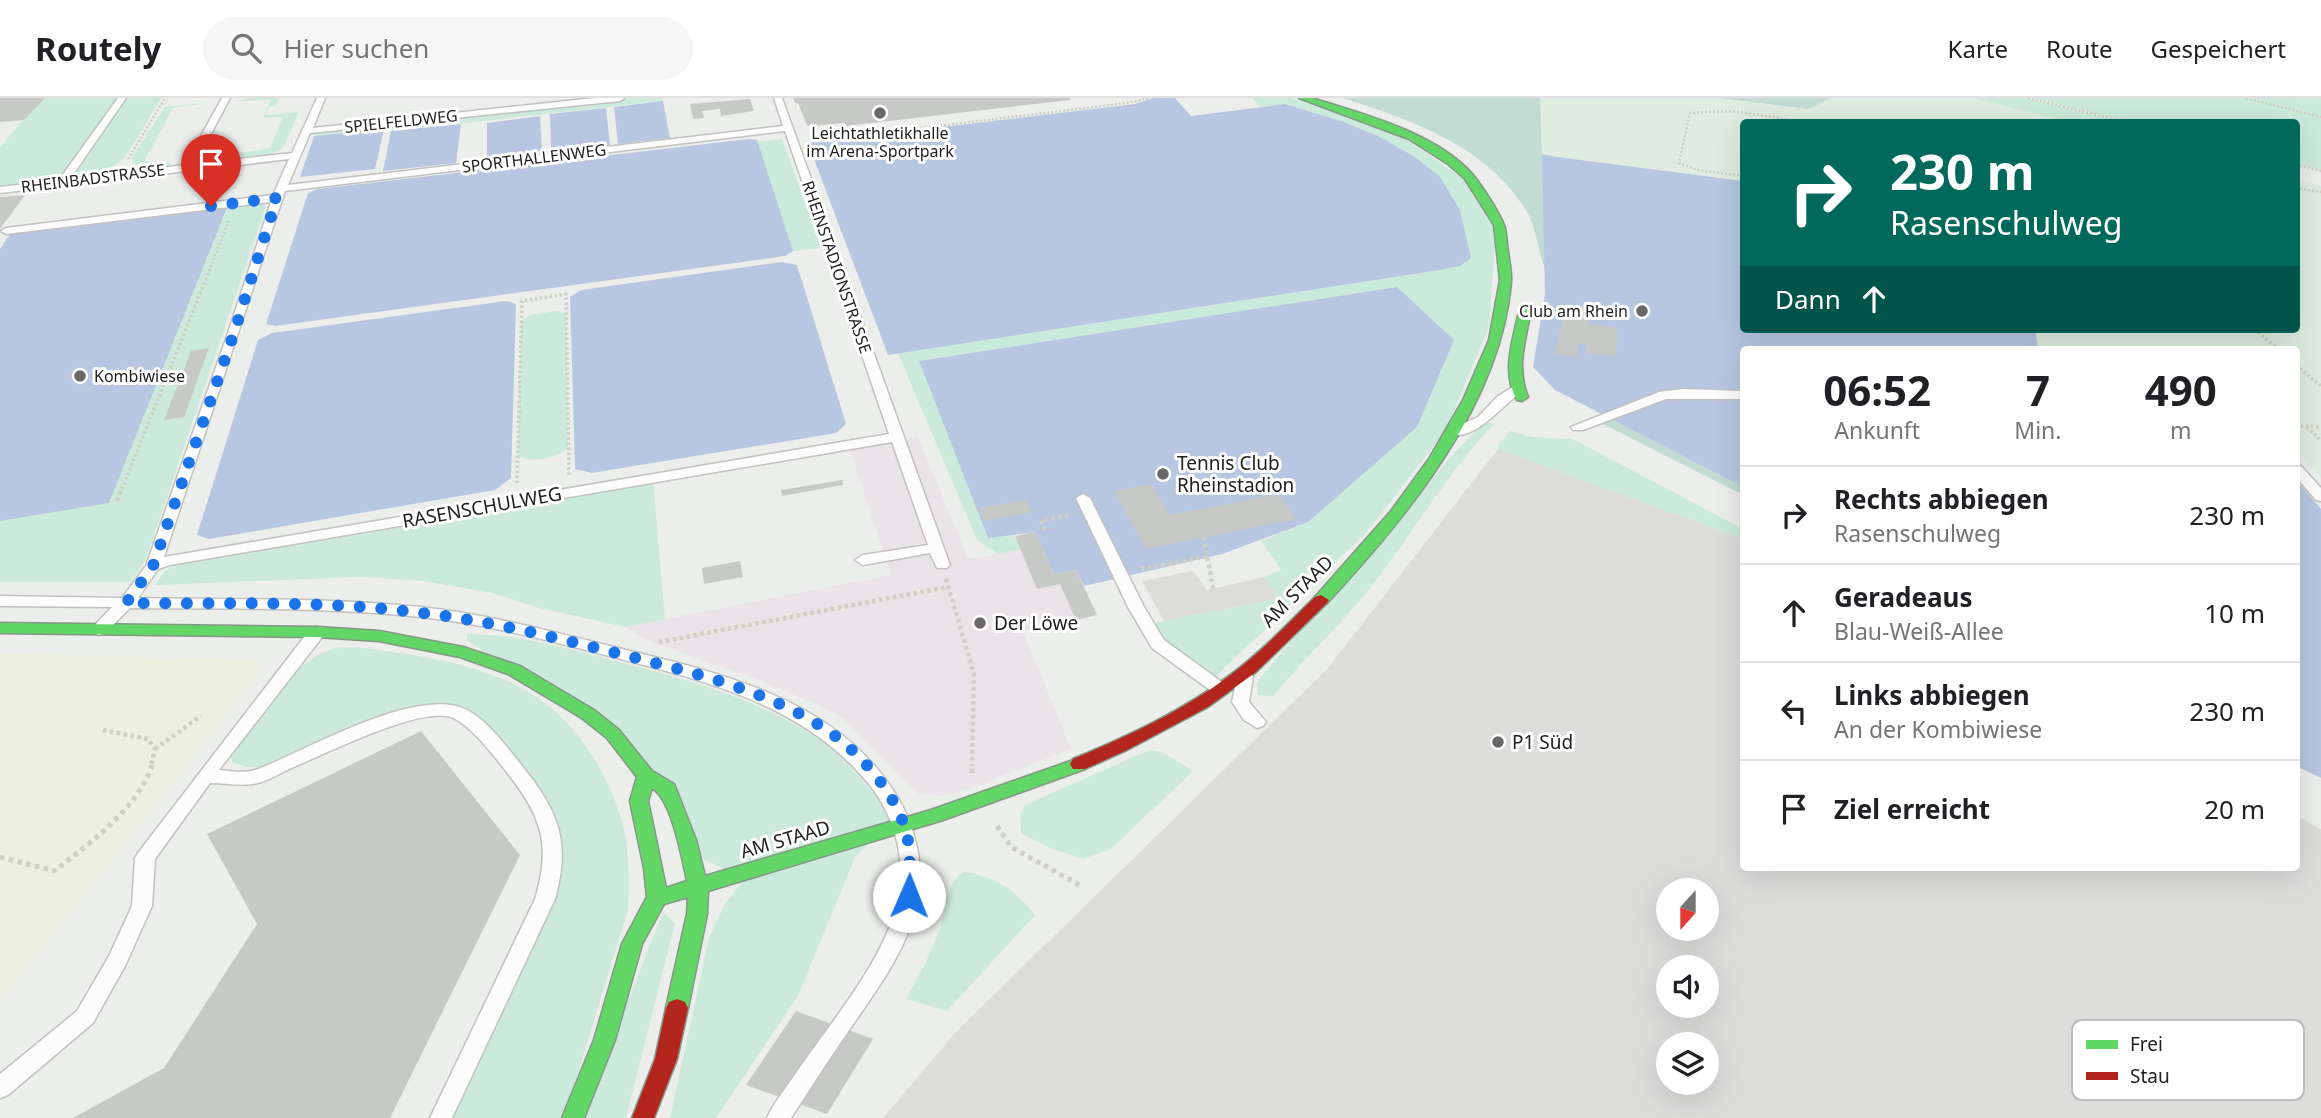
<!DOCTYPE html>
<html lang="de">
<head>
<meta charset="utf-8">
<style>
	:root { --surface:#fff; --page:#f6f6f6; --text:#202124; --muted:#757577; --line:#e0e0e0 }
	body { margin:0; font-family:"Noto Sans",sans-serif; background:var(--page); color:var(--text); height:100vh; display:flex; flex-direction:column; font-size:26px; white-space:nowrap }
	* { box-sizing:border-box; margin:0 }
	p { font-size:23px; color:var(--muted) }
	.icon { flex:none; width:38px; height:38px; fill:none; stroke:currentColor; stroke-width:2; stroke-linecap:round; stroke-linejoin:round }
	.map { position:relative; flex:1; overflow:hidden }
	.details { position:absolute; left:1740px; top:248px; width:560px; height:525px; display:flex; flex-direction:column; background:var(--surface); border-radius:7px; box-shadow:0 7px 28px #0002 }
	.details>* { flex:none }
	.hud { position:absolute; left:1740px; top:21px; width:560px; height:214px; border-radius:7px; box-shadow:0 7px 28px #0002; background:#00695c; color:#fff; overflow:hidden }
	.needle { width:46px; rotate:201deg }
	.buttons { position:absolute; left:1656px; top:780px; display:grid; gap:14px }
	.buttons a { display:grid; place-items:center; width:63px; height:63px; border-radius:50%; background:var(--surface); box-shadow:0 7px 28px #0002; font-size:35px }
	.pin { position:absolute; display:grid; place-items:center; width:60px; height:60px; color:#fff; margin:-72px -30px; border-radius:50% 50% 50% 0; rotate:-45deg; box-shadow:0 0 7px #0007 }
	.pin .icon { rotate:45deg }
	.me { position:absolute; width:77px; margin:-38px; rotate:1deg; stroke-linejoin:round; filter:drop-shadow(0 0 5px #0008) }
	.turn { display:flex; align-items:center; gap:24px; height:147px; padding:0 35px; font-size:32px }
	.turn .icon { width:91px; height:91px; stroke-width:2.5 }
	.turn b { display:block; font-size:49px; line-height:60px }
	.then { display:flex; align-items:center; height:66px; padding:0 35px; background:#0003; gap:14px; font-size:26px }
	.eta { display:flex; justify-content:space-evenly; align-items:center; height:119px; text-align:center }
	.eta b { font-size:42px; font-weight:700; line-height:49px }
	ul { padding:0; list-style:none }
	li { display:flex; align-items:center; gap:21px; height:98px; padding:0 35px; border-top:2px solid var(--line) }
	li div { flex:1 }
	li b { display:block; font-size:26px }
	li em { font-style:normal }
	header { display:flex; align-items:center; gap:42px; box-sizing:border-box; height:98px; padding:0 35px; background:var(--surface); border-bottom:2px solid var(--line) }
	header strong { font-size:33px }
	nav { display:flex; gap:38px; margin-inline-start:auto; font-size:24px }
	.search { width:490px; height:63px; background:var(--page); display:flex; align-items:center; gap:18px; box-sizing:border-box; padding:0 24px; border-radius:38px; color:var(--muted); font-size:26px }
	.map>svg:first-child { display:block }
</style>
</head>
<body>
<header>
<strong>Routely</strong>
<div class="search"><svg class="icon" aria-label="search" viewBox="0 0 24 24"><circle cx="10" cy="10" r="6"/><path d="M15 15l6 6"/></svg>Hier suchen</div>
<nav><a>Karte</a><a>Route</a><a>Gespeichert</a></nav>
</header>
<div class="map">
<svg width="2321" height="1020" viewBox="0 0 2321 1020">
	<rect width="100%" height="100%" fill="#ebeeea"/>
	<path fill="#edefe1" d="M0 556 254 561 261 573 0 903Z"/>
	<path fill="#dcdddb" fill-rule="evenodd" d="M1498 351 1743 441V770H2296V718L2321 731V1020H883L956 934 1328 570ZM1668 793H1706V831H1668ZM1668 870H1706V908H1668ZM1668 947H1706V985H1668Z
		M1193 473 1207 492 1265 479 1279 501 1164 523 1142 483Z"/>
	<path fill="#dfede0" d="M1540 0H1718L1807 11 1831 0H1974L2069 24H1743V83L1542 57Z
		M2296 82 2321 88V380L2296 351V252H2038L2035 231H2296Z"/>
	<path fill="#cceadb" d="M42 0H161C149 19 138 42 124 59 102 86 33 86 0 89V49Z
		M279 0 276 8 269 9 266 17 299 14 283 50 268 57 209 65 211 60 270 50 283 19 263 20 271 1 234 4 250 0Z
		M634 0H662L663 3 391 33 384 31 316 38 318 33Z
		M1252 0H1291L1400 37 1465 82 1496 133 1489 229 1445 334 1365 436 1213 581 1163 544 1153 525 1278 501 1265 479 1281 472 1261 443 1308 424 1397 189 920 263 988 439 1013 436 1021 452 998 456 977 442 898 255 1440 172 1415 59 1380 39 1344 24 1285 6 1261 9Z
		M1974 0H2025L2123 24H2069Z
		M2032 0H2321V72L2296 66V24H2130Z
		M213 4 173 10 145 62 150 65H171L170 69H142L132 64V59L165 9Z
		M782 41 821 150 793 153 757 44Z
		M259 105 266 108 146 461 131 484H0V423L109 404 228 108Z
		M557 213 566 215 568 350C555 360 534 366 518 358L521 223 530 217Z
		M1487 324 1494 326C1445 377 1411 439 1367 494 1337 530 1303 562 1273 598L1258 597 1257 585 1269 569 1465 343Z
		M1510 333 1533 339 1573 341 1743 431V441L1498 351 1499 346Z
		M653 381 665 522 625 529 539 510 492 495 424 483 360 479 155 487 166 472 190 461Z
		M467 536C516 536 562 549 608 561 681 580 753 598 817 640 848 660 870 692 894 720L855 759 798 898 716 1020H670L709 840 726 804 746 780 704 762 662 680 467 542Z
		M355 549C409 556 467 563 516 587 567 612 603 663 620 717 630 746 629 782 628 812L564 1020H452L514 876 552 801 562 765 559 742 542 695 467 614 450 606 427 607 390 617 262 669H246L232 664 230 656C254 623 292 562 333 551 340 549 348 550 355 549Z
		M1149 652 1162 654 1193 673 1111 751 1083 761 1050 750 1021 735 1020 718 1025 707Z
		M964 774C995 778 1017 793 1035 817L947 913 906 901C919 877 933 853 941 827 947 810 946 782 964 774Z
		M663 814 675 825 626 1020H582Z"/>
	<path fill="#c2dbd3" d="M1343 0H1540L1542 56 1588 65 1545 170C1537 152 1537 131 1527 114 1488 48 1411 22 1343 0Z
		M1718 0H1831L1808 11Z
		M1627 315 1743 366V397L1599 324Z"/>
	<path fill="#b7c7e1" d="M1154 0H1175L1191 18 1285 6 1344 24 1380 39 1415 59 1440 79 1460 112 1471 160 1460 168 1440 172 888 257 808 45 1135 6Z
		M663 3 670 40 618 46 614 9Z
		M606 10 610 47 551 54 550 16Z
		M540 18 542 53 487 60V25Z
		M461 26 456 65 383 73 391 33Z
		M384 31 375 71 300 79 314 38Z
		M749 41 757 42 793 153 785 158 275 228 266 226 308 95 318 91Z
		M1542 57 1743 83V231H2035L2038 252H1743V389L1555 292 1533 269 1545 196Z
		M227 110 109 405 0 423V151L10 136Z
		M782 164 797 167 846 326 836 335 592 375 575 371 570 199 581 192Z
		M1397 189 1454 242 1417 329 1308 424 1222 456 1084 488 1076 472 1054 476 1035 434 988 440 919 263Z
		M506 203 516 206 511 380 495 392 209 441 197 437 258 242 272 235Z
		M2296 382 2321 411V680L2296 668Z"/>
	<path fill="#e8e4e8" d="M918 339 968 461 1021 452 1037 490 1060 486 1076 522 1023 533 1071 651 971 690 941 698 919 696 844 621 819 607 758 582 654 545 625 529 891 477 850 351Z"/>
	<path fill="#c7c9c6" d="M0 0H45L24 22 0 24Z
		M793 0H1070V2L846 28 844 25 812 28 807 27 798 5H795Z
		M750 1 754 13 721 18 720 11 702 13 704 20 693 21 690 6Z
		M25 97 0 131V99Z
		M1566 206 1590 209 1589 226 1617 230 1616 258 1586 255 1587 247 1578 246 1576 259 1555 256Z
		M209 250 184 319 164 322 191 253Z
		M842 382 843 387 782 398 781 392Z
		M1151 386 1170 417 1279 396 1296 421 1146 451 1114 393Z
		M1026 402 1032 414 984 423 979 410Z
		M1035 434 1054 476 1076 472 1097 517 1076 522 1060 486 1037 491 1015 438Z
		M740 463 743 479 704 486 702 470Z
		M421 633 520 757 390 1020H73L164 970 257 826 207 736Z
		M796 913 873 941 827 1016 746 987Z"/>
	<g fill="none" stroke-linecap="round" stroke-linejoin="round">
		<g stroke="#c1c2c0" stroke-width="3">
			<path id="lane" d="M118 0H126L70 81 185 67 222 0H230L195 66 292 55 317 0H325L313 30 595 0H624L620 3 310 35 288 87 783 28 774 0H782L950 467 947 470H937L930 455 863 467 855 462 863 457 928 447 892 344 170 467 158 471 138 500C231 502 327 499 420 509 485 516 547 532 610 548 716 574 838 599 898 700 915 729 923 763 919 796 911 850 872 898 843 941 825 967 808 994 791 1020H767C773 1006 783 994 792 981 826 930 890 857 899 796 906 753 891 709 862 678 796 604 702 582 609 558 547 542 485 526 421 519 325 509 227 511 130 510L104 536 98 537 90 532 112 509 0 508V498L122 500 146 468 228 235 271 104 6 136 1 133 6 130 273 97 289 61 0 95V89L59 82ZM785 33 889 336 164 459 285 93Z
				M1516 287 1522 291 1521 294C1502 308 1477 341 1451 337V331L1478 319 1498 298Z
				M1683 291 1743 293V301H1666L1583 332H1573L1571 329 1659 294Z
				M2296 367 2301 368 2321 390V403L2316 402 2296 379Z
				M1083 396 1090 400 1144 509 1164 542 1226 587 1228 591 1226 595H1214L1152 550 1128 509 1076 400Z
				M317 529 323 530 325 534 323 538 219 672C229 673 242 675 251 673 261 671 272 665 281 661 325 642 422 589 467 612 488 622 514 658 529 677 562 719 569 751 555 801L452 1020H430L535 801C550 751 544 723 512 681 499 664 473 629 453 620 422 606 321 658 287 672 277 677 264 685 253 686 239 688 223 685 210 685L155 761 152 808 125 868 93 925 8 997 0 1000V976L77 913 109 858 132 808 135 760 138 755 311 530Z
				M1245 572 1253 578 1249 604 1266 624 1263 628 1257 630 1244 622 1232 604 1237 578Z"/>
		</g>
		<g stroke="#849885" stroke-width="3">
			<path id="fast" d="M1299 0H1312C1363 16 1437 35 1473 77 1482 88 1499 114 1504 127 1507 134 1506 145 1508 153 1509 163 1512 175 1511 185 1500 307 1407 419 1327 505L1321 507 1313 502 1315 499 1391 413 1429 361 1463 302 1489 242 1500 182 1494 127 1465 81 1448 66 1409 41Z
				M1525 210 1531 213C1525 243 1516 270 1528 299L1522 303 1517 302C1501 273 1513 243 1519 213Z
				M0 525 317 529 379 533 463 549 520 568 594 612 619 632 652 673 674 686 696 742 705 778 931 712 1079 660 1085 661 1088 666 1085 671 943 722 708 793 707 816 688 910 685 916 677 919 669 916 666 910 687 816 688 799 664 806 642 846 615 942 584 1020H562L594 942 622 846 647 799 644 770 630 703 637 679 607 640 582 620 508 576 460 559 379 543 317 539 0 535ZM652 690C672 702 682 760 687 783L666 790 648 703Z"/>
		</g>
		<g stroke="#849885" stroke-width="3">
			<path id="jam" d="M1321 497 1329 502 1327 505 1256 574 1208 609 1127 652 1085 671H1073L1070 666 1073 661C1128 638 1185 612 1233 575 1263 552 1289 525 1315 499Z
				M677 901 685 904 688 910 677 961 654 1020H632L655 961 666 910 669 904Z"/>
		</g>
		<path stroke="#cdd0c3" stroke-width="2.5" stroke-dasharray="2 2" stroke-linecap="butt" d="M2028 0 2126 24
			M2246 0 2321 19
			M1807 24H1829
			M813 43 1128 5 1149 0
			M128 61 165 0
			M2296 67 2321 73
			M1743 78 1698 72 1679 65 1690 15 1730 13 1808 24
			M2296 90 2321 94
			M209 173 229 122"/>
		<path stroke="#cdd0c3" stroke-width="3.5" stroke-dasharray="2.5 2.5" stroke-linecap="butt" d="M2254 231 2279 252
			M2296 267 2321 288
			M2296 328 2321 329
			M2307 329 2321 343
			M517 385 522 203 566 196 569 377
			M122 391 210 171"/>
		<path stroke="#cdd0c3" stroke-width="4.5" stroke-dasharray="3.5 3.5" stroke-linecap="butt" d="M117 403 122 389
			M1045 432 1041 422 1071 417
			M1204 439 1213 491
			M1141 471 1208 458
			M946 481 974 576 972 668
			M659 544 948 489
			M103 632 148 641 155 651 151 668
			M155 651 201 618"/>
		<path stroke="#cdd0c3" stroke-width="5" stroke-dasharray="4.5 4.5" stroke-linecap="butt" d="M972 675V667
			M997 728 1011 749 1083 789
			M0 759 54 773C87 748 140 708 152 667"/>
		<use href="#lane" fill="#fcfcfc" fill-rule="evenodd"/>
		<use href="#fast" fill="#63d668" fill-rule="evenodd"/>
		<use href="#jam" fill="#b3261e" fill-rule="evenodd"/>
	</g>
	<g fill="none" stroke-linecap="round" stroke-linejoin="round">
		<path stroke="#1a73e8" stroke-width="12" stroke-dasharray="0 21.6" d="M211 108 277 100 234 235 153 468 126 505C224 506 325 502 422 515 491 523 557 540 624 557 694 575 771 593 831 635 861 656 894 694 905 730 912 752 909 775 909 798"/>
	</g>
	<g fill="#686967" stroke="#fff" stroke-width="2.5">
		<circle cx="880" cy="15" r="7"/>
		<circle cx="1642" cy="213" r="7"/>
		<circle cx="80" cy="278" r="7"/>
		<circle cx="1163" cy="376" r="7"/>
		<circle cx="980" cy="525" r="7"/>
		<circle cx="1498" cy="644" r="7"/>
	</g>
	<g text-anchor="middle" stroke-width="6" stroke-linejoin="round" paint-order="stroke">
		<g font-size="16" fill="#212121" stroke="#fff">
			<text transform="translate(401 23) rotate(-6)" y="6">SPIELFELDWEG</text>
			<text transform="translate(534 60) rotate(-7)" y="6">SPORTHALLENWEG</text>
			<text transform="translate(93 80) rotate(-7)" y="6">RHEINBADSTRASSE</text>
			<text transform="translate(837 169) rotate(71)" y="6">RHEINSTADIONSTRASSE</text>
		</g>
		<g font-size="16" fill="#212121" stroke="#fff">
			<text x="880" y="41">Leichtathletikhalle<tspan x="880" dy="18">im Arena-Sportpark</tspan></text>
			<text x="1628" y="219" text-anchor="end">Club am Rhein</text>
			<text x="94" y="284" text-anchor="start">Kombiwiese</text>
		</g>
		<g font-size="19" fill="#212121" stroke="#fff" text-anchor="start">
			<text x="1177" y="372">Tennis Club<tspan x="1177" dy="22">Rheinstadion</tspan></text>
			<text x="994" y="532">Der Löwe</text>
			<text x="1512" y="651">P1 Süd</text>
		</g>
		<g font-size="19" fill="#212121" stroke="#fff">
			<text transform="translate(482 409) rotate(-10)" y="7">RASENSCHULWEG</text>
			<text transform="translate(1297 493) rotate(-45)" y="7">AM STAAD</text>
			<text transform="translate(785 741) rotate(-16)" y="7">AM STAAD</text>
		</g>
	</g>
	<rect x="2072" y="922" width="232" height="80" rx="10" fill="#fff" stroke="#bcbcbc" stroke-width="2"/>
	<rect x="2086" y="942" width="32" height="9" fill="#63d668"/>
	<rect x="2086" y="974" width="32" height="8" fill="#b3261e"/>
	<g font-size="19" fill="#212121">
		<text x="2130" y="953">Frei</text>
		<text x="2130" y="985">Stau</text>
	</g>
</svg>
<div class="buttons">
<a><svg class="needle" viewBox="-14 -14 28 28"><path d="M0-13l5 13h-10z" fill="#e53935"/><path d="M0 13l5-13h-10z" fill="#757577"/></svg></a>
<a><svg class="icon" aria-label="sound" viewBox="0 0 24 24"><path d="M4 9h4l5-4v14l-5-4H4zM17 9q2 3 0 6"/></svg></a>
<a><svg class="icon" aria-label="layers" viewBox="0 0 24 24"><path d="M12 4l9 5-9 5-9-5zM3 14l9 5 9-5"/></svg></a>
</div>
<div class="pin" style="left:211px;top:108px;background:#d93025"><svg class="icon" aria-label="arrive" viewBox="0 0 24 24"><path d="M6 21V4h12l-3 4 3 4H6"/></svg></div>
<svg class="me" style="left:909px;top:798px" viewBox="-20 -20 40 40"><circle r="19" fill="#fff"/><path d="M0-13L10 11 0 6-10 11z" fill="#1a73e8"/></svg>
<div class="hud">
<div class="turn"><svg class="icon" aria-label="right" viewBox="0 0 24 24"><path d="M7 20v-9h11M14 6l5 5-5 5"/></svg><div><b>230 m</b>Rasenschulweg</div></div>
<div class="then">Dann<svg class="icon" aria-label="ahead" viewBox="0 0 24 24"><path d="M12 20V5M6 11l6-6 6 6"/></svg></div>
</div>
<section class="details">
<div class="eta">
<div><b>06:52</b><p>Ankunft</p></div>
<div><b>7</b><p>Min.</p></div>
<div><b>490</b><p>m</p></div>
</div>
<ul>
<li><svg class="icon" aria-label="right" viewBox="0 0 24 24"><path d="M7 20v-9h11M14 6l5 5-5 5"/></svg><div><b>Rechts abbiegen</b><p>Rasenschulweg</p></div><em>230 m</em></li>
<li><svg class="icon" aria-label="ahead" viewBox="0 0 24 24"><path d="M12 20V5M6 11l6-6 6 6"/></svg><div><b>Geradeaus</b><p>Blau-Weiß-Allee</p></div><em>10 m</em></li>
<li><svg class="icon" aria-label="left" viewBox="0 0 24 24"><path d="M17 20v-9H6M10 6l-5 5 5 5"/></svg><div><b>Links abbiegen</b><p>An der Kombiwiese</p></div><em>230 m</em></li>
<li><svg class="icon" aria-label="arrive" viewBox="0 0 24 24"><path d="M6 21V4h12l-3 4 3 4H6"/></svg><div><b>Ziel erreicht</b></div><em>20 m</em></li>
</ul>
</section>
</div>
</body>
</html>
